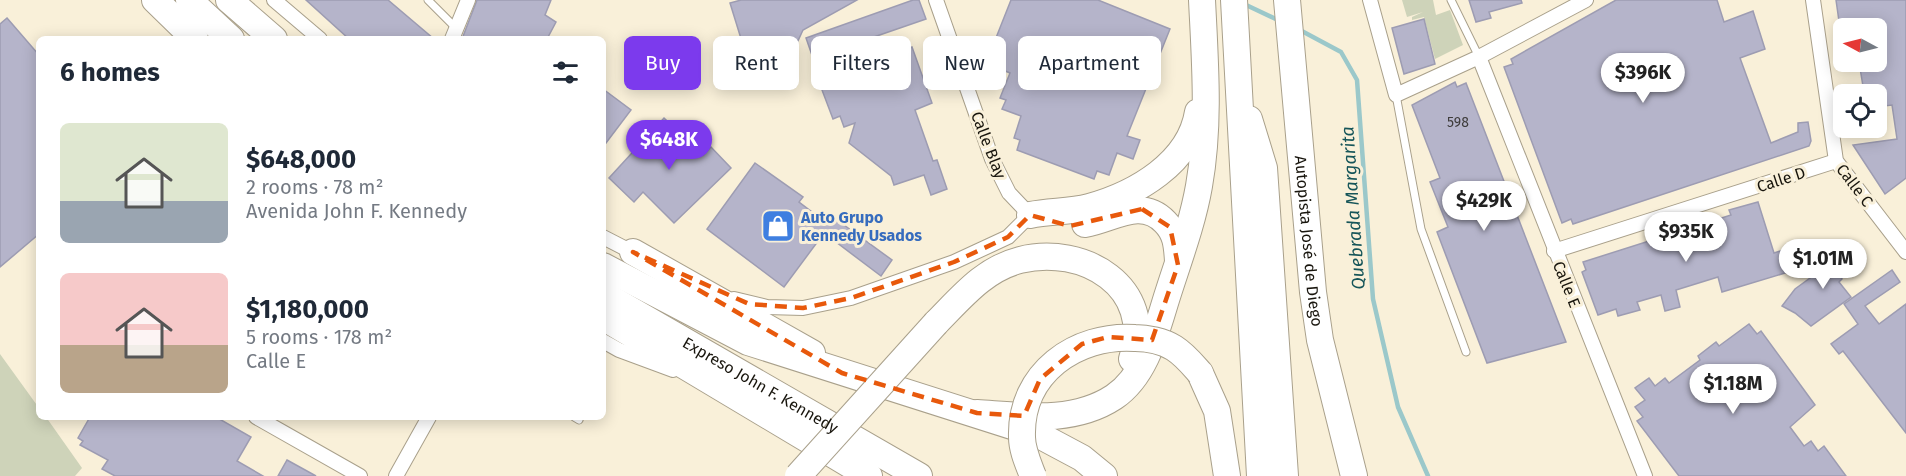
<!DOCTYPE html>
<meta charset="utf-8">
<style>
:root{--surface:#fff;--page:#f2f2f3;--text:#1f2937;--muted:#747a83;--accent:#7c3aed}
body{margin:0;font-family:"Fira Sans",sans-serif;background:var(--page);color:var(--text);height:100vh;display:flex;flex-direction:column;font-size:22px;white-space:nowrap}
*{box-sizing:border-box;margin:0}
p{font-size:20px;color:var(--muted)}
.icon{flex:none;width:33px;height:33px;fill:none;stroke:currentColor;stroke-width:2;stroke-linecap:round;stroke-linejoin:round}
.map{position:relative;flex:1;overflow:hidden}
.drawer{position:absolute;left:36px;top:36px;width:570px;height:384px;display:flex;flex-direction:column;background:var(--surface);border-radius:9px;box-shadow:0 3px 15px #0003}
.drawer>*{flex:none}
.banner{position:absolute;left:624px;top:36px;width:570px;height:54px;display:flex;gap:12px}
.needle{width:39px;rotate:277deg}
.controls{position:absolute;left:1833px;top:18px;display:grid;gap:12px}
.controls a{display:grid;place-items:center;width:54px;height:54px;border-radius:9px;background:var(--surface);box-shadow:0 3px 15px #0003;font-size:30px}
.price{position:absolute;translate:-50% -51px;padding:0 14px;border-radius:21px;background:#fff;color:#222;font-size:20px;line-height:39px;filter:drop-shadow(0 2px 3px #0008)}
.price::after{content:'';position:absolute;left:50%;top:36px;width:18px;height:14px;margin-left:-9px;background:inherit;clip-path:polygon(0 0,100% 0,50% 100%)}
.price.active{background:var(--accent);color:#fff}
ul{padding:0;list-style:none}
li{display:flex;align-items:center;gap:18px;height:150px;padding:0 24px}
li span{display:grid;place-items:center;flex:none;width:168px;height:120px;border-radius:9px;color:#555}
li>.icon{margin-inline-start:auto}
span .icon{width:72px;height:72px;fill:#fffc;stroke-width:1}
li b{font-size:26px}
h2{display:flex;justify-content:space-between;align-items:center;height:72px;padding:0 24px;font-size:26px}
.pill{padding:0 21px;border-radius:9px;background:var(--surface);box-shadow:0 3px 15px #0003;font-size:21px;line-height:54px}
.pill.active{background:var(--accent);color:#fff}
.map>svg:first-child{display:block}
.green{fill:#ced3b9}
.lines{fill:none;stroke-linecap:round;stroke-linejoin:round}
.stream{stroke:#9bc8ca;stroke-width:4.5}
.building{fill:#b5b4ca;stroke:#9d9cb2;stroke-width:1.5}
.service-casing{stroke:#a9a08b;stroke-width:9}
.minor-casing{stroke:#a9a08b;stroke-width:16}
.motorway-casing{stroke:#a9a08b;stroke-width:28}
.service{stroke:#fff;stroke-width:7}
.minor{stroke:#fff;stroke-width:14}
.motorway{stroke:#fff;stroke-width:26}
.motorway-bridge-casing{stroke:#a9a08b;stroke-width:28;stroke-linecap:butt}
.motorway-bridge{stroke:#fff;stroke-width:26}
.marked{fill:none;stroke:#e8590c;stroke-width:4.5;stroke-dasharray:12 8;stroke-linejoin:round}
.labels{text-anchor:middle;stroke-width:6;stroke-linejoin:round;paint-order:stroke}
.number-label{font-size:14px;fill:#3f3d3c}
.street-label{font-size:16px;fill:#18150d;stroke:#f9f0d9}
.shop-label{font-size:16px;font-weight:bold;fill:#366cbe;stroke:#f9f0d9;text-anchor:start}
.water-label{font-size:18px;font-style:italic;fill:#165559;stroke:#f9f0d9}
</style>
<div class="map">
<svg width="1906" height="476" viewBox="0 0 1906 476">
<rect width="100%" height="100%" fill="#f9f0d9"/>
<g class="green">
<path d="M1402,0h31l3,15 14,-5 13,35 -28,14 -11,-42 -12,3v-3l11,-5 -16,5z"/>
<path d="M0,354l39,54v9h7l36,51 -7,8h-75z"/>
</g>
<g class="lines">
<g class="stream">
<path d="M1244,4l36,17"/>
<path d="M1298,29l43,23 16,28 16,219 25,108 30,69"/>
</g>
</g>
<g class="building">
<path d="M306,0h82l46,39h-85z"/>
<path d="M477,0h74l-6,15 11,7 -9,17h-85z"/>
<path d="M741,0h116l-54,30 -20,43 -8,2 -15,-35 -17,5 -13,-42z"/>
<path d="M913,0h6l7,19 -113,39 -7,-20z"/>
<path d="M1011,0h87l72,29 -43,107 13,4 -7,19 -16,-6 -8,22 -12,-4 -3,8 -77,-29 3,-10 -6,-2 7,-22 -19,-7 4,-9 -6,-2 10,-25 -24,-10z"/>
<path d="M1469,0h52l1,3 -33,9 2,6 -15,4z"/>
<path d="M1616,0h101l7,22 29,-11 12,38 -25,9 31,85 27,-11v-9l10,-1 3,19 -2,5 -236,78 -2,-5 -9,4 -58,-156 9,-3 -2,-5z"/>
<path d="M1836,0h70v178l-21,16 -32,-49 44,-6 -5,-34 -16,2v-13h-6l-2,-9 -5,1 -4,-24h17v-34h-36z"/>
<path d="M7,18l32,37v179l-39,33v-243z"/>
<path d="M1424,19l11,45 -31,10 -12,-46z"/>
<path d="M912,47l20,56 -17,7 18,51 4,-1 10,29 -16,6 -7,-20 -30,10 -3,-9 -42,-33 6,-20 -11,4 -4,-11 -7,3 -14,-37z"/>
<path d="M1455,82l2,5 9,-4 100,259 -79,21 -50,-131 11,-5 -18,-45 10,-4 -28,-73z"/>
<path d="M603,89l28,21 -28,37z"/>
<path d="M664,118l39,37 8,-8 20,21 -57,55 -31,-31 -9,10 -25,-24z"/>
<path d="M755,163l48,34 -4,5 29,22 5,-7 59,43 -11,16 -57,-43 -40,54 -77,-58z"/>
<path d="M1758,202l16,51 12,-4 4,13 -8,2 3,9 -63,19 -4,-15 -42,13 4,17 -15,4 -4,-16 -24,7 3,8 -22,6 -2,-7 -18,6 -16,-43 4,-2 -3,-8 148,-47 -2,-5z"/>
<path d="M1854,246l10,13 -24,17 2,3 -3,3 12,15 -40,29 -16,-13 -13,-7 13,-17z"/>
<path d="M1892,270l8,12 -35,24 14,18 27,-20v129l-63,-82 -4,3 -8,-10 27,-20 -14,-20z"/>
<path d="M1749,324l8,10 4,-3 54,74 -25,22 14,19 7,-5 7,10 6,-5 22,30h-167l-42,-55 6,-4 -8,-10 10,-7 -10,-12 14,-10 6,8 10,-8 4,5 31,-23 -2,-4 18,-14 3,4z"/>
<path d="M90,417h126l35,20 -14,24 26,15h-148l-13,-7 6,-9 -28,-15 3,-4 -5,-3z"/>
<path d="M287,460l29,16h-38z"/>
</g>
<g class="lines">
<defs>
<g id="service">
<path d="M428,0l28,28"/>
<path d="M1451,0l28,57"/>
<path d="M1396,95l25,134 45,123"/>
<path d="M574,417l5,3 1,-3"/>
</g>
<g id="minor">
<path d="M274,0l46,39"/>
<path d="M1370,0l26,95 83,-38 107,-57"/>
<path d="M1813,0l23,161 70,91"/>
<path d="M452,39l16,-39"/>
<path d="M1479,57l166,419"/>
<path d="M603,237l35,18"/>
<path d="M1554,251l282,-90"/>
<path d="M734,299l33,8 36,1 48,-10 103,-36 54,-25 22,-22 -21,-22 -17,-34 -56,-159"/>
<path d="M603,341l16,9 54,20"/>
<path d="M256,417l104,59"/>
<path d="M396,476l33,-59"/>
</g>
<g id="motorway">
<path d="M155,0l40,39"/>
<path d="M189,0l42,39"/>
<path d="M229,0l45,39"/>
<path d="M1234,0l26,476"/>
<path id="s1" d="M1287,0l26,292 7,48 34,136"/>
<path d="M1249,119l15,49 21,308"/>
<path d="M1030,215c20,-4 40,-3 59,-8 47,-13 101,-44 109,-95"/>
<path d="M1085,224c28,-5 56,-27 80,-2 11,11 12,23 13,39"/>
<path d="M633,252l179,101"/>
<path d="M603,266l145,76 289,92 45,24 22,18"/>
<path id="s2" d="M603,294l316,182"/>
<path d="M603,317l266,159"/>
<path d="M936,323c25,-25 48,-54 84,-63 63,-16 136,27 112,99"/>
<path d="M1200,373l17,38 10,65"/>
<path d="M977,413c46,3 96,11 137,-16 30,-20 41,-61 51,-94 12,-39 27,-77 34,-117 11,-62 6,-124 3,-186"/>
</g>
</defs>
<use href="#service" class="service-casing"/>
<use href="#minor" class="minor-casing"/>
<use href="#motorway" class="motorway-casing"/>
<use href="#service" class="service"/>
<use href="#minor" class="minor"/>
<use href="#motorway" class="motorway"/>
<defs>
<g id="motorway-bridge">
<path d="M798,476l138,-153"/>
<path d="M1033,476c-5,-13 -11,-26 -11,-39 -2,-64 54,-103 113,-99 12,0 28,3 39,10 11,7 18,16 26,25"/>
</g>
</defs>
<use href="#motorway-bridge" class="motorway-bridge-casing"/>
<use href="#motorway-bridge" class="motorway-bridge"/>
</g>
<path class="marked" d="M1142,209l28,18 8,38 -26,75 -44,-3 -26,7 -42,35 -16,37 -47,-3 -135,-40 -209,-121 116,52 54,4 48,-10 103,-36 54,-25 22,-22 40,11z"/>
<defs>
<symbol id="shop-square" viewBox="-11 -11 22 22"><rect x="-9" y="-9" width="18" height="18" rx="4" fill="#3f7fe0" stroke="#f9f0d9"/><path d="M-5-2.5h2.3a2.7 3.5 0 0 1 5.4 0H5L5.5 6h-11ZM-1.5-2.5h3a1.5 2.3 0 0 0-3 0Z" fill="#fff"/></symbol>
</defs>
<g fill-rule="evenodd">
<use href="#shop-square" x="759" y="207" width="38" height="38"/>
</g>
<g class="labels">
<g class="number-label">
<text x="1458" y="127">598</text>
</g>
<g class="street-label">
<text transform="translate(989 145) rotate(69)" y="6">Calle Blay</text>
<text transform="translate(1781 179) rotate(-18)" y="6">Calle D</text>
<text transform="translate(1855 185) rotate(53)" y="6">Calle C</text>
<text dy="6" stroke="none"><textPath href="#s1" startOffset="242">Autopista José de Diego</textPath></text>
<text transform="translate(1567 284) rotate(68)" y="6">Calle E</text>
<text dy="6" stroke="none"><textPath href="#s2" startOffset="182">Expreso John F. Kennedy</textPath></text>
</g>
<g class="shop-label">
<text x="801" y="223">Auto Grupo<tspan x="801" dy="18">Kennedy Usados</tspan></text>
</g>
<g class="water-label">
<text transform="translate(1353 208) rotate(-94)" y="6">Quebrada Margarita</text>
</g>
</g>
</svg>
<div class="controls">
<a><svg class="needle" viewBox="-14 -14 28 28"><path d="M0-13l5 13h-10z" fill="#e53935"/><path d="M0 13l5-13h-10z" fill="#747a83"/></svg></a>
<a><svg class="icon" aria-label="locate" viewBox="0 0 24 24"><circle cx="12" cy="12" r="6"/><path d="M12 2v4M12 18v4M2 12h4M18 12h4"/></svg></a>
</div>
<b class="price" style="left:1643px;top:104px">$396K</b>
<b class="price active" style="left:669px;top:171px">$648K</b>
<b class="price" style="left:1484px;top:232px">$429K</b>
<b class="price" style="left:1686px;top:263px">$935K</b>
<b class="price" style="left:1823px;top:290px">$1.01M</b>
<b class="price" style="left:1733px;top:415px">$1.18M</b>
<div class="banner">
<a class="pill active">Buy</a>
<a class="pill">Rent</a>
<a class="pill">Filters</a>
<a class="pill">New</a>
<a class="pill">Apartment</a>
</div>
<section class="drawer">
<h2>6 homes<svg class="icon" aria-label="filters" viewBox="0 0 24 24"><path d="M4 7h16M4 17h16"/><circle cx="9" cy="7" r="2"/><circle cx="15" cy="17" r="2"/></svg></h2>
<ul>
<li><span style="background:linear-gradient(#dfe7d0 65%,#9aa5b1 0)"><svg class="icon" aria-label="home" viewBox="0 0 24 24"><path d="M3 11l9-7 9 7M6 9v11h12V9"/></svg></span><div><b>$648,000</b><p>2 rooms · 78 m²</p><p>Avenida John F. Kennedy</p></div></li>
<li><span style="background:linear-gradient(#f6c9c9 60%,#b9a48a 0)"><svg class="icon" aria-label="home" viewBox="0 0 24 24"><path d="M3 11l9-7 9 7M6 9v11h12V9"/></svg></span><div><b>$1,180,000</b><p>5 rooms · 178 m²</p><p>Calle E</p></div></li>
</ul>
</section>
</div>
